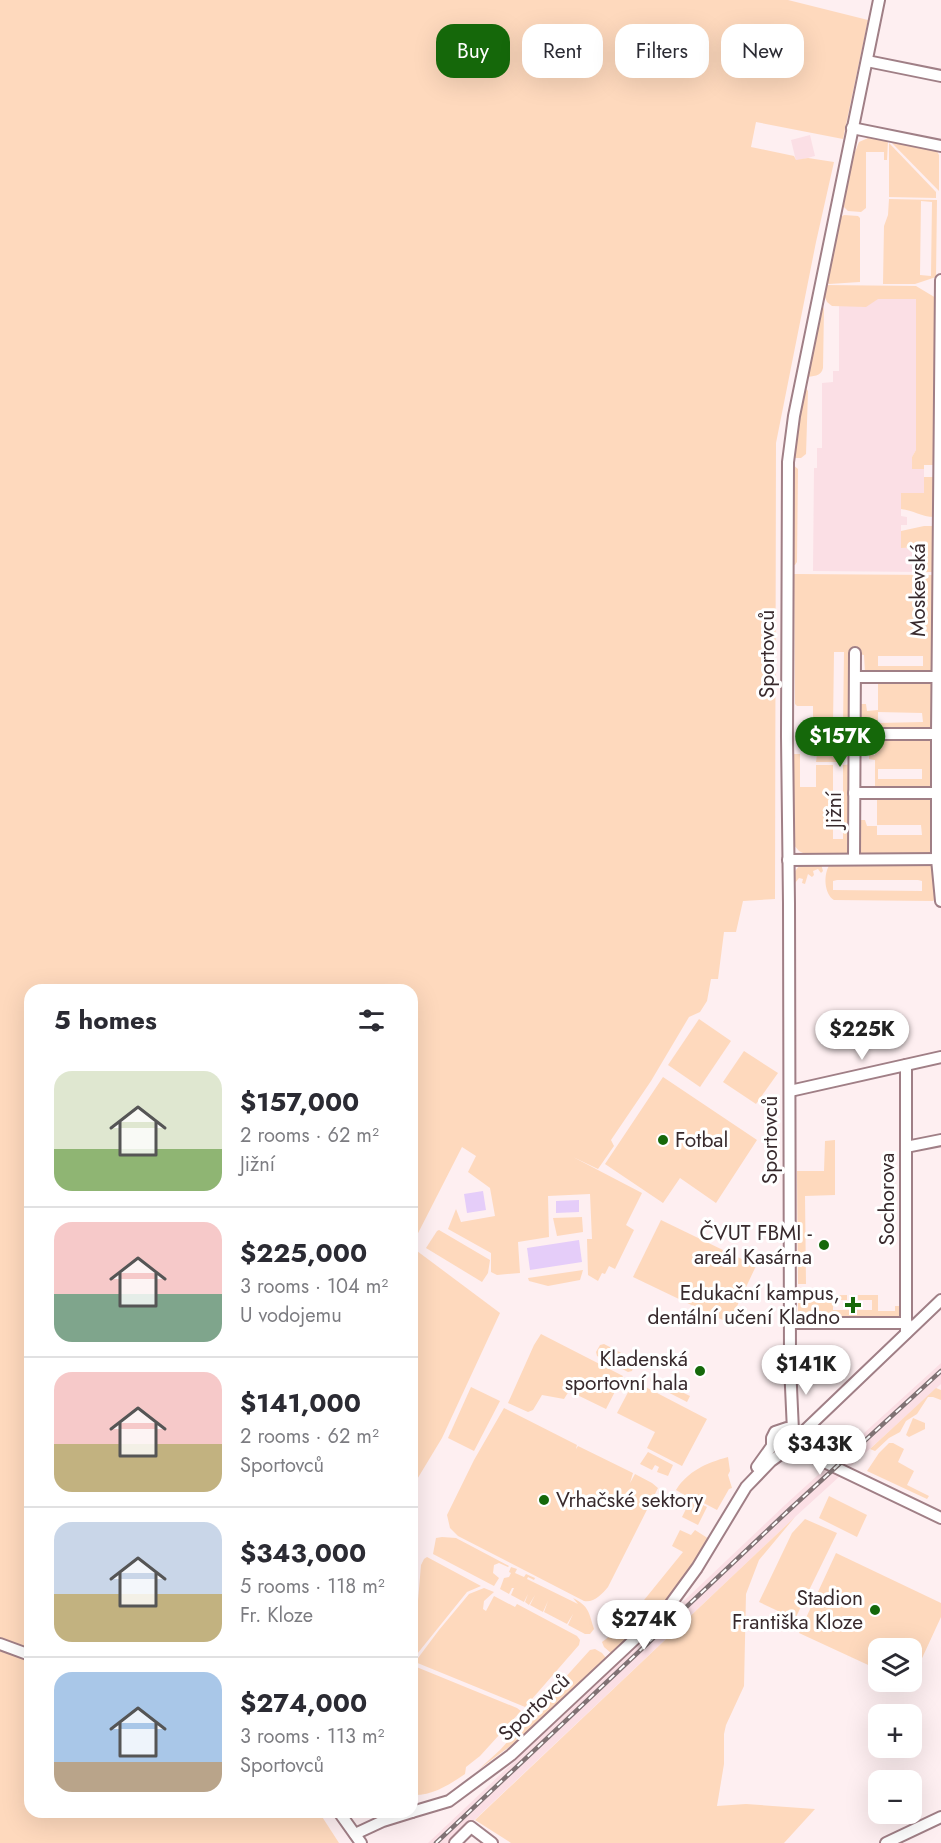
<!DOCTYPE html>
<meta charset="utf-8">
<style>
:root{--surface:#fff;--page:#f2f2f3;--text:#2b2b33;--muted:#7c7c81;--line:#e1e1e2;--accent:#15680a}
body{margin:0;font-family:Jost,sans-serif;background:var(--page);color:var(--text);height:100vh;display:flex;flex-direction:column;font-size:22px;white-space:nowrap}
*{box-sizing:border-box;margin:0}
p{font-size:20px;color:var(--muted)}
.icon{flex:none;width:33px;height:33px;fill:none;stroke:currentColor;stroke-width:2;stroke-linecap:round;stroke-linejoin:round}
.map{position:relative;flex:1;overflow:hidden}
.sheet{position:absolute;left:24px;top:984px;width:394px;height:834px;display:flex;flex-direction:column;background:var(--surface);border-radius:18px;box-shadow:0 6px 24px #0002}
.sheet>*{flex:none}
.hud{position:absolute;left:436px;top:24px;width:414px;height:54px;display:flex;gap:12px}
.fabs{position:absolute;left:868px;top:1638px;display:grid;gap:12px}
.fabs a{display:grid;place-items:center;width:54px;height:54px;border-radius:12px;background:var(--surface);box-shadow:0 6px 24px #0002;font-size:30px}
.price{position:absolute;translate:-50% -51px;padding:0 14px;border-radius:21px;background:#fff;color:#222;font-size:20px;line-height:39px;filter:drop-shadow(0 2px 3px #0008)}
.price::after{content:'';position:absolute;left:50%;top:36px;width:18px;height:14px;margin-left:-9px;background:inherit;clip-path:polygon(0 0,100% 0,50% 100%)}
.price.selected{background:var(--accent);color:#fff}
ul{padding:0;list-style:none}
li{display:flex;align-items:center;gap:18px;height:150px;padding:0 30px}
li+li{border-top:2px solid var(--line)}
li span{display:grid;place-items:center;flex:none;width:168px;height:120px;border-radius:18px;color:#555}
li>.icon{margin-inline-start:auto}
span .icon{width:72px;height:72px;fill:#fffc;stroke-width:1}
li b{font-size:26px}
h2{display:flex;justify-content:space-between;align-items:center;height:72px;padding:0 30px;font-size:26px}
.chip{padding:0 21px;border-radius:18px;background:var(--surface);box-shadow:0 6px 24px #0002;font-size:21px;line-height:54px}
.chip.selected{background:var(--accent);color:#fff}
.map>svg:first-child{display:block}
.built{fill:#fbdfe5}
.green{fill:#fed9bd;fill-rule:evenodd}
.water{fill:#e5cdf9}
.lines{fill:none;stroke-linecap:round;stroke-linejoin:round}
.minor-casing{stroke:#a07f86;stroke-width:14}
.minor{stroke:#fff;stroke-width:10}
.rail-casing{stroke:#807274;stroke-width:4.5}
.rail{stroke:#fff;stroke-width:2;stroke-dasharray:7;stroke-linecap:butt}
.poi-dot{fill:#15680a;stroke:#fff;stroke-width:2}
.labels{text-anchor:middle;stroke-width:6;stroke-linejoin:round;paint-order:stroke}
.street-label{font-size:21px;fill:#382a2d;stroke:#fff}
.poi-label{font-size:21px;fill:#382a2d;stroke:#fff;text-anchor:end}
</style>
<div class="map">
<svg width="941" height="1843" viewBox="0 0 941 1843">
<rect width="100%" height="100%" fill="#feeff1"/>
<g class="built">
<path d="M810,135l5,21 -19,5 -5,-21z"/>
<path d="M877,299h39v151l-4,7 1,12h11v24h-23v23l6,1v8h-6v23l23,-1v25l-111,-1 1,-103h3v-20h5v-65l11,-1v-11h6v-65h27z"/>
<path d="M941,1363v21l-146,133 -345,326h-22l357,-338z"/>
</g>
<g class="green">
<path d="M0,0h788l80,20 -25,119 -87,-17 -5,25 43,9 2,4 12,-2 26,4 -18,80 -40,201 -1,456 -32,2 -7,31h-12l-6,47h-7l-4,22 -7,11 -11,5 -38,64 -40,59 3,6 -16,23 -25,-12 69,36 -16,32 8,5 -19,39 -6,-3 -4,8 -3,-1 -4,8 -10,-6 -1,-36h5l-2,-45 -42,2 1,41 -31,5 2,31 -23,2 -6,-3v-19l-43,-24 8,-20 5,13 34,-6 -5,-28 -22,-16 8,-16 -14,-9 -49,96 -1,-253h-382v822h289l20,31h-339z"/>
<path d="M868,138l20,3 -1,19h-3v-8h-18v56l-5,4 -13,-1 -7,-7 9,-48 3,1 6,-15z"/>
<path d="M889,140l48,11 2,4v36z"/>
<path d="M889,143l47,49v6l-47,-1z"/>
<path d="M889,199l48,1 -1,77 -21,7h-32l1,-58 4,-11zM921,201l11,1 -1,74 -11,-1z"/>
<path d="M844,215l14,1 2,2v64l-31,2 -4,-3 12,-61z"/>
<path d="M825,285l91,1 20,12 -1,167h-11v4h-12v-12l4,-7v-151h-38l-12,8 -34,-1 -5,-4 -3,-7z"/>
<path d="M821,302l3,7 -1,59c-2,9 -10,8 -18,9z"/>
<path d="M804,386l4,5 -2,63 -5,4h-8z"/>
<path d="M792,464l6,5 -1,93 -2,3h-5z"/>
<path d="M924,477h11l-1,40c-12,0 -21,-7 -33,-8v-16h23z"/>
<path d="M924,526h10v46h-10v-25l-23,1v-17z"/>
<path d="M794,574l140,1 -2,100 -67,-2 -1,-18 -11,-2 -2,79h-38v-26h-16l-2,-2zM834,652h10l-1,74 -10,-1zM878,656h45v10h-45z"/>
<path d="M881,679v5h41l4,-5 6,3 1,47 -74,2 -3,-27h10l1,7 11,-1v-28l-16,-1 -1,16h-5l4,-17zM878,712l44,1 1,9 -45,1z"/>
<path d="M808,733l36,1v28h-28l1,-8 4,-1v-17h-13z"/>
<path d="M877,735l1,5h23v-4h2l1,5h19l4,-5 5,3v49l-57,3v-31l-6,-1v-4h6v-17l-18,1zM878,769h44v10h-44z"/>
<path d="M792,754h8v33h16v-22h17v74h10v-74l10,-1 -3,90h-45l-6,-3 -6,-7z"/>
<path d="M918,795l14,3v55l-70,2 -4,-3 -2,-32h9l2,6h10v-26h39zM877,825h44l1,10h-45z"/>
<path d="M821,864l2,7 -2,2 -3,-4 -5,2 1,4 -2,2 -4,-3 -3,10 -3,-1 1,-4 -4,-1 -4,5v115l-2,-1 -2,-121 9,-11z"/>
<path d="M830,864h99l5,6 2,28 -3,3 -99,-1c-10,-6 -11,-26 -4,-36zM837,880h81l4,1v10l-89,-1v-9z"/>
<path d="M699,1019l32,22 -31,46 -32,-22z"/>
<path d="M744,1051l34,22 -22,31 -33,-22z"/>
<path d="M663,1077l94,63 -41,63 -36,-25 -17,25 -58,-39z"/>
<path d="M900,1077h3l1,239 -4,4 -1,-4h-101v-20l49,-1v5h-14v10h39v-10h-14v-5h20v16h17v-5h6z"/>
<path d="M835,1140v55l-30,1 1,88h-8l-1,-113h27l1,-30z"/>
<path d="M582,1217l1,15 -26,4 -4,-18z"/>
<path d="M661,1220l95,46 -27,57 -96,-46z"/>
<path d="M439,1230l51,30 -2,13 -6,9 -56,-34 11,-17z"/>
<path d="M413,1248l87,65 -58,125 -29,48z"/>
<path d="M583,1270l-3,10 -32,6 -19,-5 -1,-3z"/>
<path d="M541,1334l82,42 -17,33 -37,-18 -5,8 -22,-4 -9,15 -5,2 -20,-9 26,-58z"/>
<path d="M604,1344l29,15 1,6 -2,6 -4,1 -31,-16 -1,-4 4,-7z"/>
<path d="M651,1377l39,19 -3,6 -35,-18 -2,-4z"/>
<path d="M634,1381l73,38 -25,47 -35,-18 8,-16 -38,-19z"/>
<path d="M471,1387l29,14 -26,50 -26,-13z"/>
<path d="M936,1388l5,2v10l-8,-3h-5l-11,17 -11,7 -6,11 -11,6 -14,13 -5,-2z"/>
<path d="M504,1408l73,37 -1,4 2,-3 55,27 -3,10 5,-9 17,9 6,5 -50,99c-6,7 -14,16 -24,14l-126,-65 -8,-8 -3,-13 27,-55z"/>
<path d="M913,1418l12,5v6l-16,8 -3,-2z"/>
<path d="M816,1428l1,1 19,35 -28,-15 1,-2 -3,-7z"/>
<path d="M889,1443h4l11,6 -6,13 16,9 -7,14 22,11 -2,3 -60,-28 12,-18z"/>
<path d="M648,1452l25,13 -5,11 -11,-4 2,-5 -4,-2 -3,5 -12,-6z"/>
<path d="M728,1457l2,14 -2,4 4,13 -3,1 -12,21 -23,-12 -1,2 14,7 -9,18 -16,-8 9,-18 -15,-9c12,-19 30,-27 52,-33z"/>
<path d="M829,1496l38,19 -10,22 -38,-19z"/>
<path d="M795,1517l-36,43 -13,34 -2,92 -18,39 -2,9v30l-7,42 29,-2 69,5 -31,34h-273l-36,-23z"/>
<path d="M805,1519l32,14 -42,86 -36,-17 33,-69z"/>
<path d="M680,1530l11,5 4,-5 14,9 -24,39 -18,22 -56,53 -7,-6 -2,-5 21,-16 60,-74 -11,-6z"/>
<path d="M442,1537l14,1 53,28 -1,1 -9,-4 -5,2 -1,8 6,5 -5,8 -61,-32 3,-16z"/>
<path d="M836,1553l105,50v14l-29,63v-32h-33v22l-80,-37z"/>
<path d="M427,1557l54,29 -14,6 -54,67 8,-94 3,-6z"/>
<path d="M511,1567l6,2 -2,4 9,4 2,-3 9,4 -1,2 -6,-3 -1,2 51,25 -5,-6c16,8 16,15 21,31l-4,5h-5l-17,-9 5,-11 -6,10 -23,-12 4,-11 -5,11 -13,-7 5,-10 -6,10 -4,-3 3,-8 -4,8 -13,-7 3,-7h-2l-3,6 -9,-5 4,-11 5,-1 2,-4 -2,-1z"/>
<path d="M484,1588l10,4 -10,9 -1,8 3,2 8,-15 21,11 2,-3 60,32 3,4 -1,5 -54,62 -110,-45 24,-32 30,-36z"/>
<path d="M595,1649l7,4 4,5 -2,1 -83,79 -43,32 22,-20 90,-100z"/>
<path d="M414,1666l103,42 4,3 -41,45 -14,11 -1,7c-16,11 -33,22 -53,21z"/>
</g>
<g class="water">
<path d="M483,1191l3,19 -19,3 -3,-19z"/>
<path d="M579,1200v12l-23,1v-12z"/>
<path d="M579,1240l3,22 -52,8 -3,-22z"/>
</g>
<g class="lines">
<defs>
<g id="minor">
<path d="M867,61l74,15"/>
<path d="M852,128l89,18"/>
<path d="M941,280l-4,454v125l4,42"/>
<path d="M855,677h82"/>
<path d="M855,734h82"/>
<path d="M854,793h87"/>
<path d="M854,858l1,-205"/>
<path d="M788,860l153,-1"/>
<path d="M906,1065v268"/>
<path d="M790,1091l151,-34"/>
<path d="M906,1147l35,-7"/>
<path d="M790,1323h117"/>
<path d="M793,1431l-3,-66 -1,-462 -2,-166 1,-275 6,-46 85,-416"/>
<path d="M796,1436l5,-2 140,-134"/>
<path d="M795,1448l146,70"/>
<path d="M757,1467l15,-21v-8l3,-6 12,-4 8,6"/>
<path d="M0,1644l30,11"/>
<path d="M339,1812l22,31"/>
<path d="M412,1812l37,-11 62,-46 156,-146 30,-41 49,-81 25,-26 11,-8"/>
<path d="M355,1834l28,-13 29,-9"/>
<path d="M455,1843l16,-16 21,16"/>
<path d="M886,1843l55,-26"/>
</g>
</defs>
<use href="#minor" class="minor-casing"/>
<use href="#minor" class="minor"/>
<defs>
<path id="rail" d="M436,1843l353,-333 152,-139"/>
</defs>
<use href="#rail" class="rail-casing"/>
<use href="#rail" class="rail"/>
</g>
<g class="poi-dot">
<circle cx="663" cy="1140" r="6"/>
<circle cx="824" cy="1245" r="6"/>
<path d="M850 1296h6v6h6v6h-6v6h-6v-6h-6v-6h6z"/>
<circle cx="700" cy="1371" r="6"/>
<circle cx="544" cy="1500" r="6"/>
<circle cx="875" cy="1610" r="6"/>
</g>
<g class="labels">
<g class="street-label">
<text transform="translate(918 590) rotate(-90)" y="7">Moskevská</text>
<text transform="translate(767 654) rotate(-90)" y="7">Sportovců</text>
<text transform="translate(834 810) rotate(-90)" y="7">Jižní</text>
<text transform="translate(770 1140) rotate(-90)" y="7">Sportovců</text>
<text transform="translate(887 1199) rotate(-90)" y="7">Sochorova</text>
<text transform="translate(534 1707) rotate(-43)" y="7">Sportovců</text>
</g>
<g class="poi-label">
<text x="675" y="1147" text-anchor="start">Fotbal</text>
<text x="812" y="1240">ČVUT FBMI -<tspan x="812" dy="24">areál Kasárna</tspan></text>
<text x="840" y="1300">Edukační kampus,<tspan x="840" dy="24">dentální učení Kladno</tspan></text>
<text x="688" y="1366">Kladenská<tspan x="688" dy="24">sportovní hala</tspan></text>
<text x="556" y="1507" text-anchor="start">Vrhačské sektory</text>
<text x="863" y="1605">Stadion<tspan x="863" dy="24">Františka Kloze</tspan></text>
</g>
</g>
</svg>
<div class="fabs">
<a><svg class="icon" aria-label="layers" viewBox="0 0 24 24"><path d="M12 4l9 5-9 5-9-5zM3 14l9 5 9-5"/></svg></a>
<a>+</a>
<a>−</a>
</div>
<b class="price selected" style="left:840px;top:768px">$157K</b>
<b class="price" style="left:862px;top:1061px">$225K</b>
<b class="price" style="left:806px;top:1396px">$141K</b>
<b class="price" style="left:820px;top:1476px">$343K</b>
<b class="price" style="left:644px;top:1651px">$274K</b>
<div class="hud">
<a class="chip selected">Buy</a>
<a class="chip">Rent</a>
<a class="chip">Filters</a>
<a class="chip">New</a>
</div>
<section class="sheet">
<h2>5 homes<svg class="icon" aria-label="filters" viewBox="0 0 24 24"><path d="M4 7h16M4 17h16"/><circle cx="9" cy="7" r="2"/><circle cx="15" cy="17" r="2"/></svg></h2>
<ul>
<li><span style="background:linear-gradient(#dfe7d0 65%,#8fb573 0)"><svg class="icon" aria-label="home" viewBox="0 0 24 24"><path d="M3 11l9-7 9 7M6 9v11h12V9"/></svg></span><div><b>$157,000</b><p>2 rooms · 62 m²</p><p>Jižní</p></div></li>
<li><span style="background:linear-gradient(#f6c9c9 60%,#7fa58c 0)"><svg class="icon" aria-label="home" viewBox="0 0 24 24"><path d="M3 11l9-7 9 7M6 9v11h12V9"/></svg></span><div><b>$225,000</b><p>3 rooms · 104 m²</p><p>U vodojemu</p></div></li>
<li><span style="background:linear-gradient(#f6c9c9 60%,#c2b280 0)"><svg class="icon" aria-label="home" viewBox="0 0 24 24"><path d="M3 11l9-7 9 7M6 9v11h12V9"/></svg></span><div><b>$141,000</b><p>2 rooms · 62 m²</p><p>Sportovců</p></div></li>
<li><span style="background:linear-gradient(#c9d6e8 60%,#c2b280 0)"><svg class="icon" aria-label="home" viewBox="0 0 24 24"><path d="M3 11l9-7 9 7M6 9v11h12V9"/></svg></span><div><b>$343,000</b><p>5 rooms · 118 m²</p><p>Fr. Kloze</p></div></li>
<li><span style="background:linear-gradient(#a9c7e8 75%,#b9a48a 0)"><svg class="icon" aria-label="home" viewBox="0 0 24 24"><path d="M3 11l9-7 9 7M6 9v11h12V9"/></svg></span><div><b>$274,000</b><p>3 rooms · 113 m²</p><p>Sportovců</p></div></li>
</ul>
</section>
</div>
